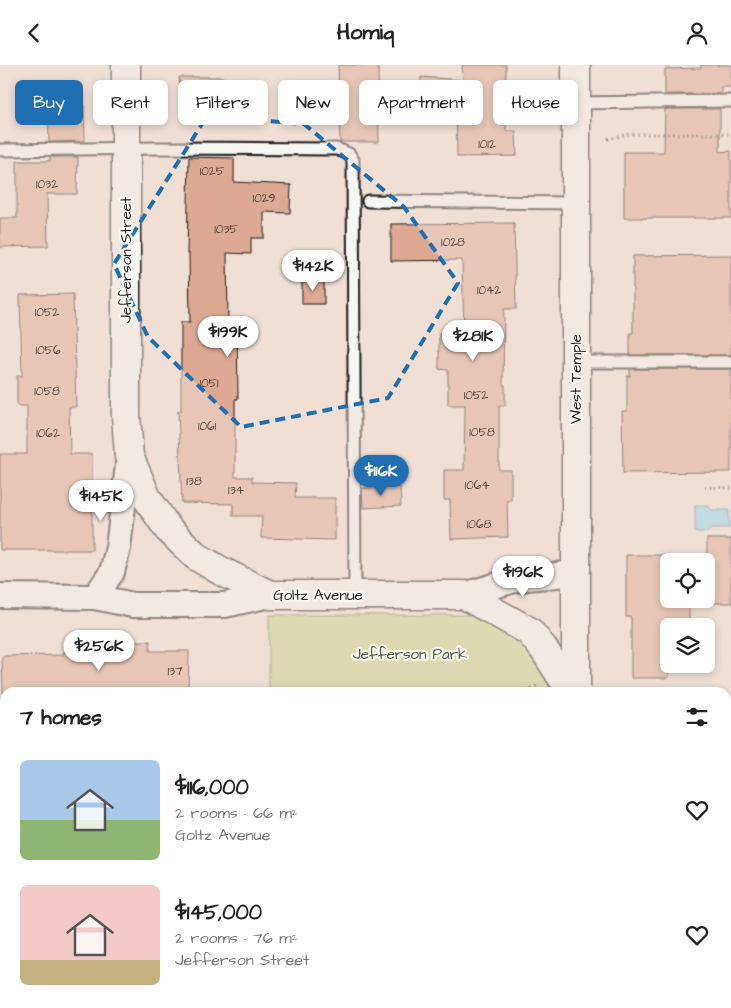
<!DOCTYPE html>
<meta charset="utf-8">
<style>
:root{--surface:#fff;--page:#f6f6f6;--text:#202124;--muted:#757577;--accent:#1f6fb2}
body{margin:0;font-family:"Architects Daughter",sans-serif;background:var(--page);color:var(--text);height:100vh;display:flex;flex-direction:column;font-size:19px;white-space:nowrap}
*{box-sizing:border-box;margin:0}
p{font-size:16px;color:var(--muted)}
.icon{flex:none;width:28px;height:28px;fill:none;stroke:currentColor;stroke-width:2;stroke-linecap:round;stroke-linejoin:round}
.map{position:relative;flex:1;overflow:hidden}
.side{position:absolute;left:0px;top:622px;width:731px;height:321px;display:flex;flex-direction:column;background:var(--surface);border-radius:15px 15px 0 0;box-shadow:0 2px 8px #0003}
.side>*{flex:none}
.top-card{position:absolute;left:15px;top:15px;width:701px;height:45px;display:flex;gap:10px}
.fabs{position:absolute;left:660px;top:488px;display:grid;gap:10px}
.fabs a{display:grid;place-items:center;width:55px;height:55px;border-radius:8px;background:var(--surface);box-shadow:0 2px 8px #0003;font-size:25px}
.price{position:absolute;translate:-50% -42px;padding:0 11px;border-radius:18px;background:#fff;color:#222;font-size:16px;line-height:32px;filter:drop-shadow(0 1px 2px #0008)}
.price::after{content:'';position:absolute;left:50%;top:30px;width:15px;height:11px;margin-left:-8px;background:inherit;clip-path:polygon(0 0,100% 0,50% 100%)}
.price.selected{background:var(--accent);color:#fff}
ul{padding:0;list-style:none}
li{display:flex;align-items:center;gap:15px;height:125px;padding:0 20px}
li span{display:grid;place-items:center;flex:none;width:140px;height:100px;border-radius:8px;color:#555}
li>.icon{margin-inline-start:auto}
span .icon{width:60px;height:60px;fill:#fffc;stroke-width:1}
li b{font-size:21px}
h2{display:flex;justify-content:space-between;align-items:center;height:60px;padding:0 20px;font-size:21px}
.pill{padding:0 18px;border-radius:8px;background:var(--surface);box-shadow:0 2px 8px #0003;font-size:18px;line-height:45px}
.pill.selected{background:var(--accent);color:#fff}
header{display:flex;justify-content:space-between;align-items:center;height:65px;padding:0 20px;background:var(--surface);font-size:22px;font-weight:700}
.map>svg:first-child{display:block}
.green{fill:#c7d386;stroke:#727851}
.water{fill:#8ed6ef;stroke:#608c9b}
.building{fill:#dea992;stroke:#1c1c1c}
.lines{fill:none;stroke-linecap:round;stroke-linejoin:round}
.service-casing{stroke:#1c1c1c;stroke-width:15}
.minor-casing{stroke:#1c1c1c;stroke-width:28}
.tertiary-casing{stroke:#1c1c1c;stroke-width:31}
.path{stroke:#1c1c1c;stroke-width:3;stroke-dasharray:1 4;stroke-linecap:butt}
.service{stroke:#f6f6f2;stroke-width:11}
.minor{stroke:#f6f6f2;stroke-width:24}
.tertiary{stroke:#f6f6f2;stroke-width:28}
.marked{fill:none;stroke:#1f6fb2;stroke-width:4;stroke-dasharray:10 6;stroke-linejoin:round}
.labels{text-anchor:middle;stroke-width:4.5;stroke-linejoin:round;paint-order:stroke}
.number-label{font-size:12px;fill:#4c3f3a}
.street-label{font-size:15px;fill:#1c1c1c;stroke:#f6f6f2}
.park-label{font-size:15px;fill:#4f533c;stroke:#f6f6f2}
</style>
<header><svg class="icon" aria-label="back" viewBox="0 0 24 24"><path d="M15 5l-7 7 7 7"/></svg>Homiq<svg class="icon" aria-label="person" viewBox="0 0 24 24"><circle cx="12" cy="8" r="4"/><path d="M4 21q1-7 8-7t8 7"/></svg></header>
<div class="map">
<svg width="731" height="943" viewBox="0 0 731 943">
<rect width="100%" height="100%" fill="#efdfd5"/>
<filter id="ink" filterUnits="userSpaceOnUse"><feTurbulence type="fractalNoise" baseFrequency=".02" numOctaves="2"/><feDisplacementMap in="SourceGraphic" scale="10" xChannelSelector="R" yChannelSelector="G"/><feConvolveMatrix kernelMatrix="1 2 1 2 8 2 1 2 1" color-interpolation-filters="sRGB"/></filter>
<g filter="url(#ink)">
<path class="green" d="M269,550h212l46,29 15,22 9,26h-282z"/>
<g class="water">
<path d="M695,440h12l5,5h17v18h-18l-3,4h-13z"/>
<rect x="0" y="720" width="5" height="134"/>
</g>
<g class="building">
<path d="M338,0h40l1,77h-39z"/>
<path d="M462,0h44v17h2l-2,49h10l1,25 -60,1 -1,-60 -36,-1 1,-19 42,3z"/>
<path d="M701,0h30v22h-10v7h-56v-25l36,-1z"/>
<path d="M179,12h44l1,28h-10v15l-32,1z"/>
<path d="M84,30l1,46 -36,1 -1,-46z"/>
<path d="M665,44h55v43l11,-1v67h-107v-66h40z"/>
<path d="M50,92h28l-1,37h-30l1,52 -48,1v-29h17v-57h33z"/>
<path d="M189,92l45,1v24l57,3 -1,28 -26,-1v26h-13v16l-24,-1 1,69 9,1 1,76h-3v78h17v5l44,1 -1,15h40v42l-74,-2 1,-22h-29v-12l-51,-1 -4,-92h3v-89h9l-1,-69h-2z"/>
<path d="M514,158l2,86h-12l-1,76h2v21h-6v64h12v30h-4l1,37 -57,2 -1,-39h-6v-30h20l1,-65h-17v-35l-9,-1v-36h25l-2,-73 -71,1v-37z"/>
<path d="M731,190v100h-101v-22h3v-77z"/>
<path d="M302,214l22,1v24h-22z"/>
<path d="M73,229l3,113h-7l1,47h22v96h-92v-96h27v-48h-10v-30h5l-2,-81z"/>
<path d="M630,304h101v103l-108,1 -1,-62h5v-35h3z"/>
<path d="M400,422l1,19 -38,2 -1,-20z"/>
<rect x="707" y="474" width="24" height="64"/>
<path d="M626,490h43v44h20v27h-20v51l-3,1h-35v-61h-5z"/>
<path d="M113,576h37v10h39l-1,42h-185l-1,-37 61,-1v-3l50,1z"/>
</g>
<g class="lines">
<defs>
<g id="service">
<path d="M576,38l155,-2"/>
<path d="M0,85l161,-2 176,1 12,5 4,6 2,435"/>
<path d="M368,136l208,2"/>
<path d="M576,297h155"/>
<path d="M726,662h5"/>
<path d="M0,711h5"/>
<path d="M385,939v4"/>
</g>
<g id="minor">
<path d="M464,530l54,-16 58,-6"/>
<path d="M0,531l95,1 38,8h92l45,-10"/>
<path d="M95,532l17,-25 6,-24 11,-92"/>
<path d="M726,830h5"/>
<path d="M0,899h5"/>
</g>
<g id="tertiary">
<path d="M126,0v350l3,41 18,42 21,31 28,27 25,15 49,24h194l65,36 14,17 29,45"/>
<path d="M576,628v-628"/>
<path d="M574,939v4"/>
</g>
</defs>
<use href="#service" class="service-casing"/>
<use href="#minor" class="minor-casing"/>
<use href="#tertiary" class="tertiary-casing"/>
<g class="path">
<path d="M608,74l21,-5h102"/>
<path d="M705,422l26,1"/>
<path d="M522,628l16,-8"/>
<path d="M726,632h5"/>
</g>
<use href="#service" class="service"/>
<use href="#minor" class="minor"/>
<use href="#tertiary" class="tertiary"/>
</g>
</g>
<path d="M0 0H731V943H0ZM207,51l97,8 100,83 54,76 -70,115 -147,29 -93,-90 -34,-73z" fill="#efdfd5" fill-opacity=".55" fill-rule="evenodd"/>
<path class="marked" d="M207,51l97,8 100,83 54,76 -70,115 -147,29 -93,-90 -34,-73z"/>
<g class="labels">
<g class="number-label">
<text x="487" y="83">1012</text>
<text x="212" y="110">1025</text>
<text x="47" y="123">1032</text>
<text x="264" y="137">1029</text>
<text x="226" y="168">1035</text>
<text x="453" y="181">1028</text>
<text x="489" y="229">1042</text>
<text x="47" y="251">1052</text>
<text x="48" y="289">1056</text>
<text x="209" y="322">1051</text>
<text x="47" y="330">1058</text>
<text x="476" y="334">1052</text>
<text x="207" y="365">1061</text>
<text x="482" y="371">1058</text>
<text x="48" y="372">1062</text>
<text x="194" y="420">138</text>
<text x="477" y="424">1064</text>
<text x="236" y="429">134</text>
<text x="479" y="463">1068</text>
<text x="175" y="610">137</text>
</g>
<g class="street-label">
<text transform="translate(126 195) rotate(-90)" y="5">Jefferson Street</text>
<text transform="translate(576 314) rotate(-90)" y="5">West Temple</text>
<text x="318" y="535">Goltz Avenue</text>
</g>
<g class="park-label">
<text x="410" y="594">Jefferson Park</text>
</g>
</g>
</svg>
<div class="fabs">
<a><svg class="icon" aria-label="locate" viewBox="0 0 24 24"><circle cx="12" cy="12" r="6"/><path d="M12 2v4M12 18v4M2 12h4M18 12h4"/></svg></a>
<a><svg class="icon" aria-label="layers" viewBox="0 0 24 24"><path d="M12 4l9 5-9 5-9-5zM3 14l9 5 9-5"/></svg></a>
</div>
<b class="price" style="left:313px;top:227px">$142K</b>
<b class="price" style="left:228px;top:293px">$199K</b>
<b class="price" style="left:473px;top:297px">$281K</b>
<b class="price selected" style="left:381px;top:432px">$116K</b>
<b class="price" style="left:101px;top:457px">$145K</b>
<b class="price" style="left:523px;top:533px">$196K</b>
<b class="price" style="left:99px;top:607px">$256K</b>
<div class="top-card">
<a class="pill selected">Buy</a>
<a class="pill">Rent</a>
<a class="pill">Filters</a>
<a class="pill">New</a>
<a class="pill">Apartment</a>
<a class="pill">House</a>
</div>
<section class="side">
<h2>7 homes<svg class="icon" aria-label="filters" viewBox="0 0 24 24"><path d="M4 7h16M4 17h16"/><circle cx="9" cy="7" r="2"/><circle cx="15" cy="17" r="2"/></svg></h2>
<ul>
<li><span style="background:linear-gradient(#a9c7e8 60%,#8fb573 0)"><svg class="icon" aria-label="home" viewBox="0 0 24 24"><path d="M3 11l9-7 9 7M6 9v11h12V9"/></svg></span><div><b>$116,000</b><p>2 rooms · 66 m²</p><p>Goltz Avenue</p></div><svg class="icon" aria-label="heart" viewBox="0 0 24 24"><path d="M12 20l-8-8c-3-5 5-10 8-4 3-6 11-1 8 4z"/></svg></li>
<li><span style="background:linear-gradient(#f6c9c9 75%,#c2b280 0)"><svg class="icon" aria-label="home" viewBox="0 0 24 24"><path d="M3 11l9-7 9 7M6 9v11h12V9"/></svg></span><div><b>$145,000</b><p>2 rooms · 76 m²</p><p>Jefferson Street</p></div><svg class="icon" aria-label="heart" viewBox="0 0 24 24"><path d="M12 20l-8-8c-3-5 5-10 8-4 3-6 11-1 8 4z"/></svg></li>
</ul>
</section>
</div>
